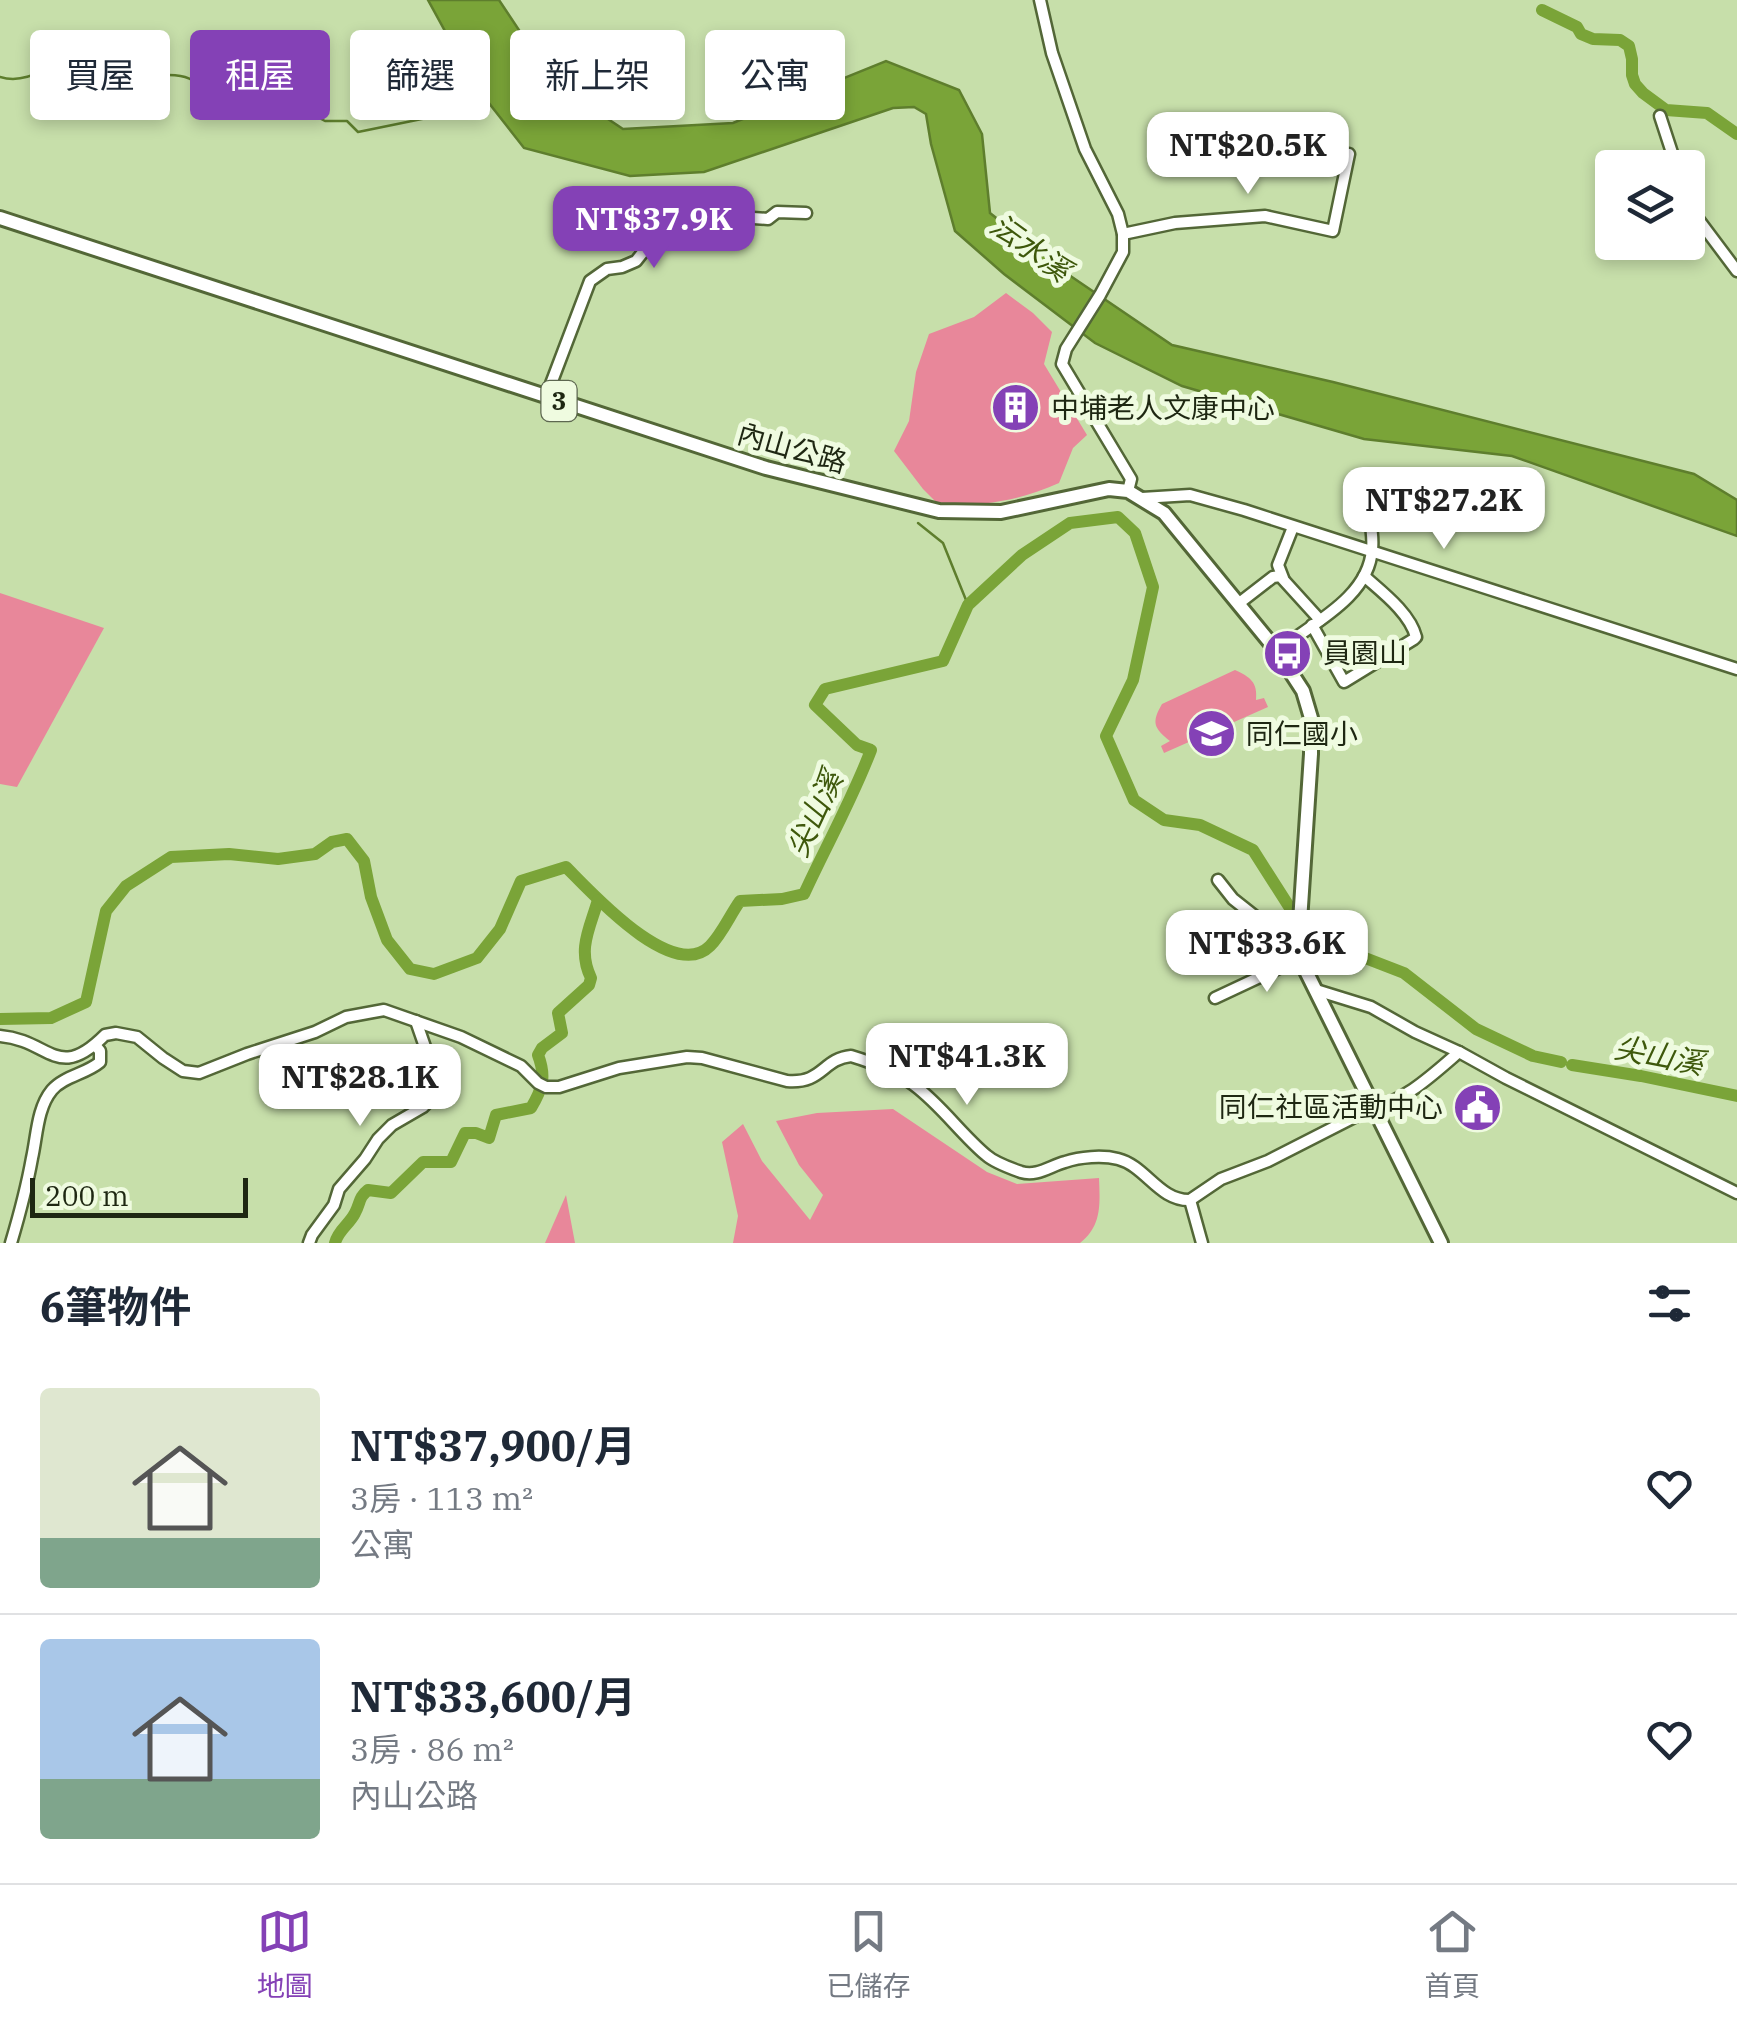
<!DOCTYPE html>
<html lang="zh-TW">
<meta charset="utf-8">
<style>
:root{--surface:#fff;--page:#f2f2f3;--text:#1f2937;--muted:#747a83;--line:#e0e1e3;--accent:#8441b6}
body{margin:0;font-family:"IBM Plex Serif","Noto Sans TC",serif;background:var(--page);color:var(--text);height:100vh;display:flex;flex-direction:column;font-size:38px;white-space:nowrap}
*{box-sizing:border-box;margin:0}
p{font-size:32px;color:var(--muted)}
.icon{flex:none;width:55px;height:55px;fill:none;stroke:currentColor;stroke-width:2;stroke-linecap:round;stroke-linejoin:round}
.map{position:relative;height:1243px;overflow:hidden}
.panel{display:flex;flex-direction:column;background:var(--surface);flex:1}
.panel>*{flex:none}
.hud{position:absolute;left:30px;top:30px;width:1000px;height:90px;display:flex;gap:20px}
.tools{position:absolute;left:1595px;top:150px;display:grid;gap:20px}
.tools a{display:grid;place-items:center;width:110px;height:110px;border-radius:10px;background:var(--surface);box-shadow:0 5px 15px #0003;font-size:50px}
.scale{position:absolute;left:30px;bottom:25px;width:218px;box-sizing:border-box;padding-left:10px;border:5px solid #1e2712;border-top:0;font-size:28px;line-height:35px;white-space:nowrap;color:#1e2712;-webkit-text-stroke:8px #effbe0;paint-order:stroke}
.price{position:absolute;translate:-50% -85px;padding:0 22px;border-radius:20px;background:#fff;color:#222;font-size:32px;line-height:65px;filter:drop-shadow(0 2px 5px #0008)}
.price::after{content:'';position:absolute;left:50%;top:60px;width:30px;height:22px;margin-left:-15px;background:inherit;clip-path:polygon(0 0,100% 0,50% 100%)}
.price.on{background:var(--accent);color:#fff}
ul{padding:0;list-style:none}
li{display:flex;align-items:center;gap:30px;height:250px;padding:0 40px}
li+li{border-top:2px solid var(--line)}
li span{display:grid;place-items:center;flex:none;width:280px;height:200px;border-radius:10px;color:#555}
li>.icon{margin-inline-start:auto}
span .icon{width:120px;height:120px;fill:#fffc;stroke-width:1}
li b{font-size:42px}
h2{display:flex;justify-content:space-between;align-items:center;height:120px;padding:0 40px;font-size:42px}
.chip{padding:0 35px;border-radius:10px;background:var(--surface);box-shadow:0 5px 15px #0003;font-size:35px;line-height:90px}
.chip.on{background:var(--accent);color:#fff}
.menu{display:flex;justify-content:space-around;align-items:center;height:140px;border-top:2px solid var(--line);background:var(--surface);font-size:28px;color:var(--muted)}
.menu a{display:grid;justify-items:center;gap:5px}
.menu .on{color:var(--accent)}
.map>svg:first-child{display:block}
.green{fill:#e8879a}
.water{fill:#7aa438;stroke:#5e7e2d;stroke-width:2.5}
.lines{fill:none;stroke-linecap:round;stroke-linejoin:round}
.stream{stroke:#5e7e2d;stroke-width:2.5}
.river{stroke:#7aa438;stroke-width:12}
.minor-casing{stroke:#536737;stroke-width:15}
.major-casing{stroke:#536737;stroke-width:18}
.minor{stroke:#fff;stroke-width:10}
.major{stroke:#fff;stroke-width:12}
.labels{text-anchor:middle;stroke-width:10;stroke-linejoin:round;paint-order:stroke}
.shield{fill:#effbe0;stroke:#5d6750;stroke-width:2.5}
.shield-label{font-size:25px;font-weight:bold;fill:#1e2712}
.poi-label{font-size:28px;fill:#1e2712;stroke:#effbe0;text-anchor:start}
.street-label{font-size:28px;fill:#1e2712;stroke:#effbe0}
.water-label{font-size:30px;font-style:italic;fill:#3e580b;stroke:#effbe0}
</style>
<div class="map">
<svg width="1737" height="1243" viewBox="0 0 1737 1243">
<rect width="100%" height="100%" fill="#c7dfaa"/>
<g class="green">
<path d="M1006,293l27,20 19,19 -8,32 43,71 -14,13 -14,35c-39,18 -78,23 -120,22l-16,-16 -29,-38 15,-30 7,-49 13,-38 45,-17z"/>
<path d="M0,593l104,35 -87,159 -17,-3z"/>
<path d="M1235,670c15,7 23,12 21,30l8,-2 4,9 -104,46 -3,-7 9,-5c-16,-13 -19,-18 -8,-37z"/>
<path d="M893,1109l94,63 30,12 82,-6c1,26 3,48 -19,65h-347l5,-27 -16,-74 21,-18 19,37 48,59 13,-25 -24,-30 -23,-44 41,-8z"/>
<path d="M566,1195l9,48h-30z"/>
</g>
<path class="water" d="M428,0h71l55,83 69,46 110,-6 153,-62 73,29 23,44 8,79 79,62 103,70 161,37 361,92 43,26v36l-225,-80 -148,-17 -182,-53 -87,-43 -91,-69 -49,-43 -24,-87 -5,-30 -12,-7 -21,1 -189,64 -74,4 -106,-28 -50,-64z"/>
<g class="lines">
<g class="stream">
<path d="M0,77c30,9 53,-16 81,-23 20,-4 31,17 49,20 18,3 37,-2 55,3 13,4 23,14 32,23l70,1 38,20h22l11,11 98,-20 31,-12"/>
<path d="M918,523l25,20 25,62"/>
</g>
<g class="river">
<path d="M1542,10l35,17 4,7 12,5 27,1 9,6 3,13v16l3,9 8,9 23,17 41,3 30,21"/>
<path d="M0,1019l51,-1 35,-16 20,-91 20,-25 45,-29 58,-3 49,5 37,-5 17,-12 15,-3 17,22 7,36 16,43 23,29 24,5 43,-16 23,-29 21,-48 45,-14c25,25 107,116 144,79 12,-12 20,-31 30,-45l42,-2 22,-5c22,-48 48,-94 67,-144l-14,-5 -42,-40 10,-16 118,-28 25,-56 54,-50 48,-32 48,-6 17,16 18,54 -20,93 -27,56 28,64 30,20 36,5 53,25 37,58 70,48 44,17 72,56 57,27 28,6"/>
<path d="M1572,1065l69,11 96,20"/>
<path d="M335,1243c3,-13 14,-18 20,-30 6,-11 3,-15 13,-23l23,3 32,-31h28l14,-29h11l13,5 7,-23 35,-7c12,-20 15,-32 7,-53l4,-7 20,-15 -4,-20 31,-28 2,-7c-14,-29 -1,-50 7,-78"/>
</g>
<defs>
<g id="minor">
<path d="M1040,0l12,53 33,96 33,65 5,20v18l-23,43 -34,54 -4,15 69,115 -3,12"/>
<path d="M1660,116l17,52"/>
<path d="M1688,202l1,5 48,64"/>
<path d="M1123,234l52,-11 90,-7 68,15 16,-77"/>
<path d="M546,397l44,-116 17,-12 15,-2 14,-6 34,-43h12l13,6 15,-9 58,4 9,-7 29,1"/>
<path d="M1142,498l48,-3 54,15 493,159"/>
<path d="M1283,578l-5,-13 15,-38"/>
<path d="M1238,604l35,-27 7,-1 40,44"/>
<path d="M1312,625l32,57 70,-43 2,-2c-6,-24 -34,-45 -52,-61"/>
<path d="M1277,651c34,-27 92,-53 95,-102 2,-15 -3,-33 -5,-48"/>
<path d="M1218,880l15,19 24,19 37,42"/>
<path d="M1316,990l55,17 44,25 44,20 47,26 231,115"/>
<path d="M1215,998l81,-38"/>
<path d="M0,1036c50,4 57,47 105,-1l11,-2 21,4 26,21 20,13 16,2 48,-19 68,-22 31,-15 38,-7 77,27 60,29 17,17 8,4h13l60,-19 68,-11 15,1 85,23c36,3 35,-22 64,-25 20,6 46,16 63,29 27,20 47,49 72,70 9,8 24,13 35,17 16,5 29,-6 44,-10 15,-5 37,-7 53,-3 28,7 41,42 72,41l31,-21 47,-18 100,-51c37,-9 62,-33 91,-58"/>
<path d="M1190,1200l12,43"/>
<path d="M11,1243c8,-27 16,-57 21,-85 5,-22 5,-50 20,-68 12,-14 34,-16 48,-28v-11l-5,-6"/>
<path d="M309,1243l3,-8 22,-30 5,-16 26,-30 13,-20 14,-14 31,-18 8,-8 1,-32 -16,-46"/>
</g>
<path id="major" d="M0,218l766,250 173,43 62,1 108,-23 19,2 36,22 113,138 26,40 8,27v36l-12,183 3,26 139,280"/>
</defs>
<use href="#minor" class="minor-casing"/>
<use href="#major" class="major-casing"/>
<use href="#minor" class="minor"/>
<use href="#major" class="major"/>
</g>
<defs>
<symbol id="building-disc" viewBox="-11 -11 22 22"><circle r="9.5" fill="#8441b6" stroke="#effbe0"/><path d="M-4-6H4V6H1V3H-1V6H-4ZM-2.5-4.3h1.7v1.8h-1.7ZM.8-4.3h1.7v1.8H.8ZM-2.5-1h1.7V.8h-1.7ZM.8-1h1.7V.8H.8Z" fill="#fff"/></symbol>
<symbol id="bus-disc" viewBox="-11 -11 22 22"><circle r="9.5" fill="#8441b6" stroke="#effbe0"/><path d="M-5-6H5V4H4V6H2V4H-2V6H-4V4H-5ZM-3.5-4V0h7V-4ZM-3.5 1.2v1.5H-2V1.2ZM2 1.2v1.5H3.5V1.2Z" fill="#fff"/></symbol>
<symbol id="school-disc" viewBox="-11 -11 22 22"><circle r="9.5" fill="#8441b6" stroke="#effbe0"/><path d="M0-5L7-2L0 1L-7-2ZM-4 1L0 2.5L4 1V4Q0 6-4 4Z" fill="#fff"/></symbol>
<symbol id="civic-disc" viewBox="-11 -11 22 22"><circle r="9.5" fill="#8441b6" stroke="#effbe0"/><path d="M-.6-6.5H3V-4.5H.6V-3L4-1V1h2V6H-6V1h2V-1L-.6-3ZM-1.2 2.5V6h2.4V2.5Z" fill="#fff"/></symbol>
</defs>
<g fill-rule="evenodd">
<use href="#building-disc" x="988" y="380" width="55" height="55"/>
<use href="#bus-disc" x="1260" y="626" width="55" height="55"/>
<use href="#school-disc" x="1184" y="706" width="55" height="55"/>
<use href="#civic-disc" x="1450" y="1080" width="55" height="55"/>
</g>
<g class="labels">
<rect class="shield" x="541.5" y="381" width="35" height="40" rx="8"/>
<g class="shield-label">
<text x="559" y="410">3</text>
</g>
<g class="poi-label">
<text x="1051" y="418">中埔老人文康中心</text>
<text x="1323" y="663">員園山</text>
<text x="1246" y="744">同仁國小</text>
<text x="1443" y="1117" text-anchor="end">同仁社區活動中心</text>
</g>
<g class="street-label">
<text transform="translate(792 448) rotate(16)" y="10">內山公路</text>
</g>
<g class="water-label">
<text transform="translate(1030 248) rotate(36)" y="10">沄水溪</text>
<text transform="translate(815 814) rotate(-65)" y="10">尖山溪</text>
<text transform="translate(1659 1056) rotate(11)" y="10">尖山溪</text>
</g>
</g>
</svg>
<div class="tools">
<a><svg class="icon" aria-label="layers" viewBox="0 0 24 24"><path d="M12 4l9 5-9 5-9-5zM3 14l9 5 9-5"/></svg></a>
</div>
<div class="scale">200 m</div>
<b class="price" style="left:1248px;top:197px">NT$20.5K</b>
<b class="price on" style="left:654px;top:271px">NT$37.9K</b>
<b class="price" style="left:1444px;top:552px">NT$27.2K</b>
<b class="price" style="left:1267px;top:995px">NT$33.6K</b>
<b class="price" style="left:967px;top:1108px">NT$41.3K</b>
<b class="price" style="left:360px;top:1129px">NT$28.1K</b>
<div class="hud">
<a class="chip">買屋</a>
<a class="chip on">租屋</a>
<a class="chip">篩選</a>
<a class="chip">新上架</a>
<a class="chip">公寓</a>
</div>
</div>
<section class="panel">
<h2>6筆物件<svg class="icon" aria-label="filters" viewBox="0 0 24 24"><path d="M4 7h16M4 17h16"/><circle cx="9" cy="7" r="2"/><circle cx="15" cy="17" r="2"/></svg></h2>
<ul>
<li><span style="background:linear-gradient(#dfe7d0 75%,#7fa58c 0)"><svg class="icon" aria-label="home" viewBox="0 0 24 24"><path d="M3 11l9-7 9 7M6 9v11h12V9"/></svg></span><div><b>NT$37,900/月</b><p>3房 · 113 m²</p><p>公寓</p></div><svg class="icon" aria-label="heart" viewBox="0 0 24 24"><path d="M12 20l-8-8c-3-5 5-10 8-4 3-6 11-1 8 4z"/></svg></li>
<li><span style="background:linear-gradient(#a9c7e8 70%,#7fa58c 0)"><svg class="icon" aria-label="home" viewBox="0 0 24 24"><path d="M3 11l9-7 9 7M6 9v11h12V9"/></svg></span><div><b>NT$33,600/月</b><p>3房 · 86 m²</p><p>內山公路</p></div><svg class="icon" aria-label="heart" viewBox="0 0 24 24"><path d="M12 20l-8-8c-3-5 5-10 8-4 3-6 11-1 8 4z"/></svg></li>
</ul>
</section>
<nav class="menu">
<a class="on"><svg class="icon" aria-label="map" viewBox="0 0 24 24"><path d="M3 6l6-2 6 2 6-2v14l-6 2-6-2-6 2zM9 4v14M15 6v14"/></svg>地圖</a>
<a><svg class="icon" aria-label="saved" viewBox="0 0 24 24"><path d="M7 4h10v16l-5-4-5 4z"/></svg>已儲存</a>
<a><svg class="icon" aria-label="home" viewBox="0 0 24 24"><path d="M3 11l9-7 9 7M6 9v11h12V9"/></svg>首頁</a>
</nav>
